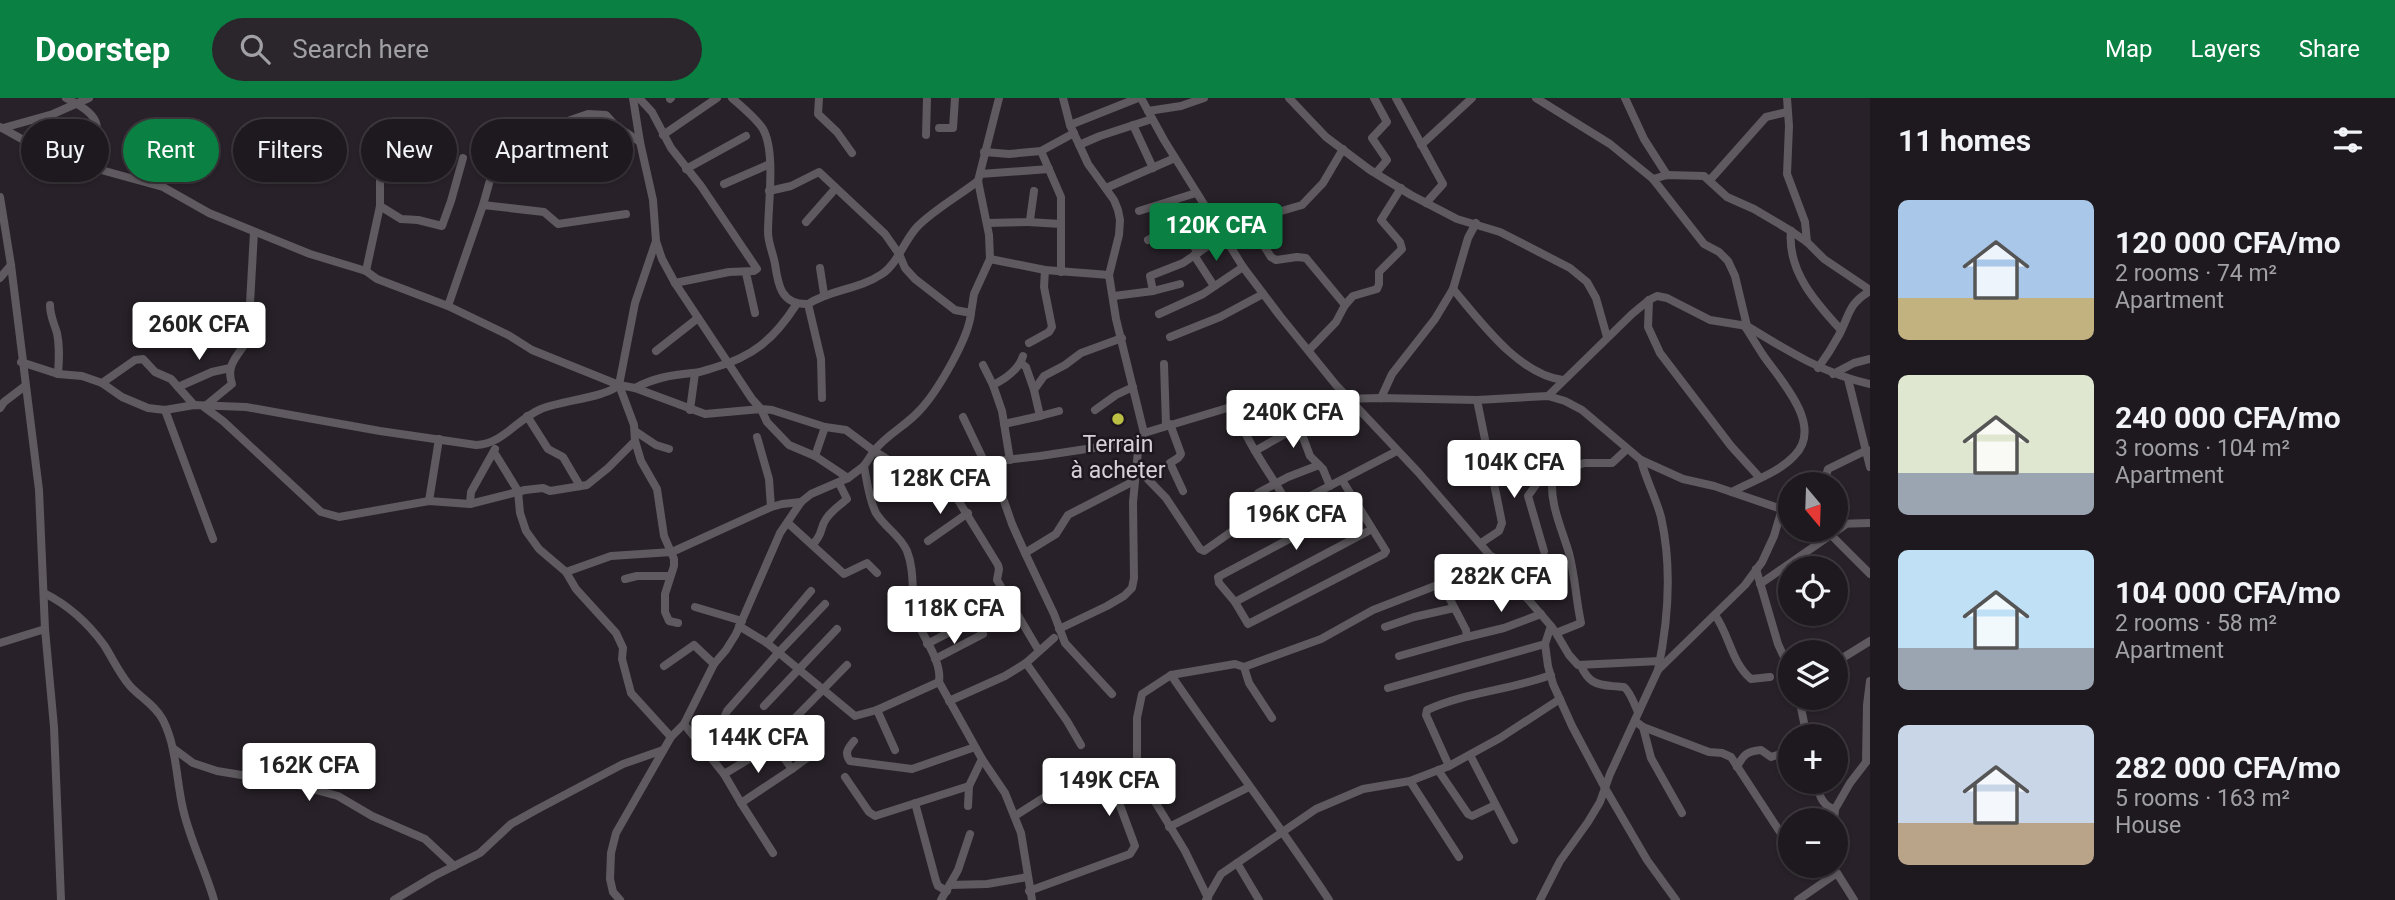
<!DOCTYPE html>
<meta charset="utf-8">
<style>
:root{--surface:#1e191f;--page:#2b262c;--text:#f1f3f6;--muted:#a1a0a4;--line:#3c383d;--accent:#0b8043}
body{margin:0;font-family:Roboto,sans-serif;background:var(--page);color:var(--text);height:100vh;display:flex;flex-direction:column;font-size:26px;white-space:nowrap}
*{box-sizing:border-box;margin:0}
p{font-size:23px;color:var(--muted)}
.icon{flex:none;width:38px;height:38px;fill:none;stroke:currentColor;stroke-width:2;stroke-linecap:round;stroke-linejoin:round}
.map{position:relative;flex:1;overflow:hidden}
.side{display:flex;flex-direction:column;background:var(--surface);width:525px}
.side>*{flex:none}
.guide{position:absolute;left:21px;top:21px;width:665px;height:63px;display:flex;gap:14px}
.needle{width:46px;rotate:161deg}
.buttons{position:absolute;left:1778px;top:374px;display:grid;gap:14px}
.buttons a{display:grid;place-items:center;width:70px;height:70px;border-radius:50%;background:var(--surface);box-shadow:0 2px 5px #0004,0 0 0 2px var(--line);font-size:35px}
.price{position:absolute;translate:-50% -60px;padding:0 16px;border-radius:7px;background:#fff;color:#222;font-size:23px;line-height:46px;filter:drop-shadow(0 2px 4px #0008)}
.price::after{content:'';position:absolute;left:50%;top:42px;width:21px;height:16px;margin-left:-10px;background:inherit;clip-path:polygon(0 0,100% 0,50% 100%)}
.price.current{background:var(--accent);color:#fff}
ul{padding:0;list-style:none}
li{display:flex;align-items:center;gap:21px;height:175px;padding:0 28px}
li span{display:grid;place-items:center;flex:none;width:196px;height:140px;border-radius:10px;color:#555}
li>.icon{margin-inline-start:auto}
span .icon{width:84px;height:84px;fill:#fffc;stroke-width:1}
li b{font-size:30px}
h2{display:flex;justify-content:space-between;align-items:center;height:84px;padding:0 28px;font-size:30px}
.chip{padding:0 24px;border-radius:32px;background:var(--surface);box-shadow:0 2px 5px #0004,0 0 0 2px var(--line);font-size:24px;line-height:63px}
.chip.current{background:var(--accent);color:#fff}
header{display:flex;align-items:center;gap:42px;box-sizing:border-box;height:98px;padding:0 35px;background:var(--accent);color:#fff}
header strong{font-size:33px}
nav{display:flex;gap:38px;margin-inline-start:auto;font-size:24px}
.search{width:490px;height:63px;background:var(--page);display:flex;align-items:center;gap:18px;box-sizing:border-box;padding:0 24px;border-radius:38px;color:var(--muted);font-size:26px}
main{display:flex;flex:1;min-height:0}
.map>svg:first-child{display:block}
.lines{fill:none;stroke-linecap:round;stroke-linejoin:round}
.minor{stroke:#5e5a5f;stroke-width:8}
.poi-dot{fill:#bbc044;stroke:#1e171f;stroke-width:2.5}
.labels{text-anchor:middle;stroke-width:5;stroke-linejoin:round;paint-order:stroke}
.poi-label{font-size:23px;fill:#d6d1d6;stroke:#1e171f}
</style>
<header>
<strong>Doorstep</strong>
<div class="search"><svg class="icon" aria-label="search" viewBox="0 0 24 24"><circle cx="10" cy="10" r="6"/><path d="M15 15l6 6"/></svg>Search here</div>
<nav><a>Map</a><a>Layers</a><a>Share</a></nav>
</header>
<main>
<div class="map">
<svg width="1870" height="802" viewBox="0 0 1870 802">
<rect width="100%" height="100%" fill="#282129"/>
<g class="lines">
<g class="minor">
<path d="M66,0c41,21 35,30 17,67"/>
<path d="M639,0l13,14 19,36 30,38 56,83 -3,2 -25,1 -54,11"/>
<path d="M732,0c10,9 24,20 31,31 13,23 5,76 5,103 0,11 5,21 7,32 3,21 6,41 33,40l13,55 1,39"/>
<path d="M819,0l-1,16 19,18 15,21"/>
<path d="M1063,0l7,27 68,-27"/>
<path d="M1141,0l23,42 79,127 37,49 56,69 82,87 133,154 -6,18 3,22 5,18 19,42 33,62 42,72 29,40"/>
<path d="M1289,0l37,39 44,33 41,25 46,24 43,13 70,36 17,14 9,16 11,39"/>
<path d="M1374,0l13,24 -15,16 15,22 -11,13"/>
<path d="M1396,0l47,86 -17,19"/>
<path d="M1536,0l74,46 43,35 51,65 15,8 9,9 7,15 12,50c39,24 77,48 123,58"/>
<path d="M1625,0l19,41 23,36"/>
<path d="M1787,0l2,28 -2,48 18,48 2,20"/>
<path d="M670,1l1,-1"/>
<path d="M1148,13l33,-5 23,-8"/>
<path d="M1070,27l18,39 26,36 4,10 2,10 -1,15 -10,40 7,44 28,114"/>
<path d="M1133,27l20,43"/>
<path d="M0,29l38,21 45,17 80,22 46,26 101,41 56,17 11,8 71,27 62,30 22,14 87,35"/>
<path d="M3,30l50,-14 36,-16"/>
<path d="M939,30h14l2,-30"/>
<path d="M663,37l54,-37"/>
<path d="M926,37l1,-37"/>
<path d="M1079,47l21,-9 52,-17"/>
<path d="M1421,47l51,-47"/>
<path d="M1041,53l20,46v75"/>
<path d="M984,54l25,2 32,-3 33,-18"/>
<path d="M686,71l60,-33"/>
<path d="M980,76l69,-5"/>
<path d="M1653,81l14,-4 37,1 23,21 27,12 37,22 16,11 17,17 46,31"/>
<path d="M1710,82l56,-63 21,-5"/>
<path d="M724,86l46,-20"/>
<path d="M1106,90l69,-30"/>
<path d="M769,93l22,-5 28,-14 66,62 14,20 6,14 10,11 40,31 16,3c-2,25 -34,79 -51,97 -14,16 -33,24 -46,41l16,10 28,9 122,-14 99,-15 5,-8 90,-27 31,-5 116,-3 96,2 71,-4 17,5 17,9 59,50 42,19 31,7 76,26"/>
<path d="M0,99l11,68 28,225 6,139 9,98 7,173"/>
<path d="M483,107l9,-32 9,-13 58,-36 29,-10 18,1 9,10 25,17"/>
<path d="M380,108l21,13 17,1 24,6 9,-25 12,-43"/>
<path d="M1139,113l57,-18"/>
<path d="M806,124l29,-33"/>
<path d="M1028,124l33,2"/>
<path d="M987,125l41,-1 2,-2 4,-29"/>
<path d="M1250,126l21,33 5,3 21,-3 9,1 39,47"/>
<path d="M1791,133c-4,40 25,72 50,99"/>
<path d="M254,134l-6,107c-9,16 -23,25 -16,45l-28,23 19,14 98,91 18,5 90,-16 41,3 55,-14 18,-2 7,3 37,-6 21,-17 27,-27"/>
<path d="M1222,134l56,-20 24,-7 21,-22 20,-34"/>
<path d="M1148,142l31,-18"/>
<path d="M656,143l-21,62 -16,82 16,3 70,26 56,-5 6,13 22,23 26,11 33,22"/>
<path d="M1198,155l-19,-31 25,-16"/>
<path d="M1194,157l20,31"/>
<path d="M990,161l55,11 64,5"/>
<path d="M820,170l4,26"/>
<path d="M366,173l14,-65v-60l3,-2 71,2"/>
<path d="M746,175l9,40"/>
<path d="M0,180l11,-13"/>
<path d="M1453,191c27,32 66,86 110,91"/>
<path d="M1153,193l27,-7"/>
<path d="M1114,198l39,-5 -3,-15 33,-13 41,-28"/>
<path d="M1649,202l-1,27 12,26 71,93 29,32"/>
<path d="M808,206c23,-15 50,-14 74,-30 16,-11 22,-33 35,-47 15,-16 43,-32 61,-46"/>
<path d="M50,207c0,11 4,18 7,28 3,14 2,27 1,41"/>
<path d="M448,208l35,-101 61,7 14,12 68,-10"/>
<path d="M971,215l3,-19 16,-35 -1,-24 -11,-54 21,-83"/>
<path d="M186,216l17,-3 48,2"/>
<path d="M1159,216l44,-20 40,-27"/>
<path d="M1170,239l50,-20 43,-23"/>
<path d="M1029,245l20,-11 3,-5 -8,-40 1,-17"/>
<path d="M1309,252l27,-28 9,-17 8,-9 24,-7 2,-5v-12l23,-23 -2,-7 -19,-22 20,-32"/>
<path d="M656,253l42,-33"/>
<path d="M21,264l37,12 24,2 20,7 20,14 26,11 17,2 29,-5 52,2 134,24 96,14c27,-1 41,-26 65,-36 19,-8 66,-12 78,-24"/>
<path d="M1021,265l5,4 8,23"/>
<path d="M1164,266l2,61"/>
<path d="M983,267l10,20"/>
<path d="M1818,270c8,-11 15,-22 21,-33 11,-21 9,-31 31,-44"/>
<path d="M1833,276l21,-11 16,-4"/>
<path d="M1848,281l22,88"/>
<path d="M102,285l33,-23 8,-1 12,13 16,7 23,26"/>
<path d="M619,287l15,40 1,16 6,20 16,28 7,47 10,23v7l-9,28v18l4,9 9,2"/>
<path d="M178,289l34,-15 18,-4"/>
<path d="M635,290c19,-10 36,-13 57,-15 7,0 14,-3 21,-5 40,-11 61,-29 83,-63"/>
<path d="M1548,298l84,-82 17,-14 8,-4 10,2 43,22 37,6"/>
<path d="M1381,300l11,-24 43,-55 18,-30 15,-51 8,-15"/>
<path d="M1289,302l21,56 13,13 7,17"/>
<path d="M1328,302l9,30"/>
<path d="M1477,302l25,123 -3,8 -18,12"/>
<path d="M1234,308c12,37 36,67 56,101"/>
<path d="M0,310l4,-6 21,-16"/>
<path d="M165,312l48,129"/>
<path d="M690,312l5,-37"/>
<path d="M1095,312l21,-15 17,-8"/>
<path d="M527,318l21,33 15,8 17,29"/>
<path d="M1040,318l19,-5"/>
<path d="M963,319l21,44"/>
<path d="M1004,326l36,-8 -6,-26 10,-14 21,-11 16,-12 41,-15"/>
<path d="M1170,326l11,30 -3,4 -8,5 13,28"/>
<path d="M635,333l21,14 13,4"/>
<path d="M757,339l12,42 2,28"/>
<path d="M1255,353l44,-25"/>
<path d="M494,354l24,39 2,22 6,18 13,18 27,23 10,17 40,44 7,15 -1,11 9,34 40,44"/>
<path d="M815,358l10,-29"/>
<path d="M1010,362l-8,-49 -9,-26c12,-6 26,-16 30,-29"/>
<path d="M1641,362c5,20 15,38 20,57 11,49 7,105 -3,153"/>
<path d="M990,363l22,63 13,29"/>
<path d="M864,368c3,15 5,34 12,47 9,15 24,22 31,38 9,23 3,47 10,70 7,18 25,40 22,61l43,77 -13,27 -1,20"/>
<path d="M1137,370l29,30 34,51 4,2 27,-19 31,-11 135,-70"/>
<path d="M1342,382l44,71 -2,3 -136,70 -13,-22 -16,-19 -1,-6 137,-73"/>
<path d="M1823,387l5,-16 39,-19"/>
<path d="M1732,394c20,-11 46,-19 62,-36 31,-30 -14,-76 -31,-101 -6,-9 -11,-18 -17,-27"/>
<path d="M958,402l40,65 1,4 -2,11 42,71"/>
<path d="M429,403l10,-62"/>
<path d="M470,406l1,-12 24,-43"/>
<path d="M1262,423l-4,-28 30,-16 31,-12"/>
<path d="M788,425l56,51 23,-11 10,10"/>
<path d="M1836,426l34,-1"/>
<path d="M1831,437l39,39"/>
<path d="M928,443l40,-28"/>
<path d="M813,446c11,-11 6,-15 13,-25 5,-8 14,-14 21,-20l-8,-16"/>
<path d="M1544,453l-16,-55 12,-17 13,-5"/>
<path d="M1756,471l22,75 12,26"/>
<path d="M566,474l45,-16 61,-4 99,-45 11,-3 19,-2"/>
<path d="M625,481l12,-3h33"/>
<path d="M1760,486l85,-59"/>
<path d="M44,495c24,12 44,30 60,52 9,14 15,28 26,41 11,12 25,19 33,34 14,28 13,59 20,89 7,31 22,60 31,91"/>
<path d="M1235,504l137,-73"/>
<path d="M695,509l47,14"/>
<path d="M1715,517c15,21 16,47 36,64l19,-2"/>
<path d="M739,528l28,17 88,73 22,-6 62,-28"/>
<path d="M1551,528l5,7 25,-10c-5,-23 -6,-47 -12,-70 -7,-24 -21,-52 -16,-79l31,-11h28l15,-14"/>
<path d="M1385,529l29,-10 40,-9"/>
<path d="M1059,531l48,-23 17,-10 8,-8 2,-10 -1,-76 6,-61"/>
<path d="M1556,535l13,22 9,10 82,-4"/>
<path d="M1467,539l37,-9 37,-14"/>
<path d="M0,545l45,-14"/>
<path d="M767,545l44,-52"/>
<path d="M927,546l40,-21"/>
<path d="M1399,558l68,-19 -1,-7 -24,-46"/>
<path d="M935,561l48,-25"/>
<path d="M1836,564l34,-21"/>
<path d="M1026,565l41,58 14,24"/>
<path d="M664,568l30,-21 20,19"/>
<path d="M1581,568c7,15 14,19 31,20 1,0 11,1 12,1 6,4 11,19 14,25"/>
<path d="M1244,569l77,-28 52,-29 98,-38 22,-15"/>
<path d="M1171,577c52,76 108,149 158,225"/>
<path d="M1388,590l157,-44"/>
<path d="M1112,596l-47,-51 -11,-29 -29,-61 31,-19 12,-19 66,-34"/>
<path d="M1799,600l8,39"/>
<path d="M949,603l56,-25 21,-13 28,-25"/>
<path d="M764,608l73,-77"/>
<path d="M877,612l18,40"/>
<path d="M1635,623l8,6 66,25 13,1 9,4 51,78 8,6"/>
<path d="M684,626l40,50 50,-30 15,-13 5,-12 53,-54"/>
<path d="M1643,629l8,31 31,55"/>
<path d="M854,643c-6,7 -10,12 -4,20l62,8 63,-22"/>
<path d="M174,651l19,14 24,8 73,12 48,13 34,20 53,23 29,27"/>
<path d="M708,656l19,-43 52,-59 46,-48"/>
<path d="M1470,657l44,85"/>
<path d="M982,661l23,34 16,40 11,67"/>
<path d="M1866,663l1,-56 3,-24"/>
<path d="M1449,668l-23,-51 1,-5c39,-18 83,-20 124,-35"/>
<path d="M1737,669c6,-12 10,-16 24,-17l10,7 19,-6"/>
<path d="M792,671l19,-14"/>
<path d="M1438,672l30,44 4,2 23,-11"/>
<path d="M724,676l17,29 51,-34 -18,-25"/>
<path d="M845,679l24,35 6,4 94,-30"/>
<path d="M1410,683l49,76"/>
<path d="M1815,684c4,11 7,25 20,27l15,-26 20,-26"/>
<path d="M741,705l32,50"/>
<path d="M915,705l21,78 2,5 9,5"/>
<path d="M1015,718l83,-53 7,2 30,81 -5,8 -101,37"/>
<path d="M1834,723l1,-12"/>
<path d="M1169,729l80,-40"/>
<path d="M1237,765l22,37"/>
<path d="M1827,768l10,7 17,27"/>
<path d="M950,787l37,-1 41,-7"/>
<path d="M1208,800l-23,-47 -39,-64 -9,-22v-47l5,-24 29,-19 64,-11 9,3 5,16 23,35"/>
<path d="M394,802l40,-24 46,-23 31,-29 25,-14 87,-46 40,-14"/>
<path d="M620,802l-7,-8 -3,-13 1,-26 5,-20 55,-96 13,-13 30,-60 12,-14 10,-16 44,-101 21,-31 10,-8 37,-16 16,-12 10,-15 -28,-21 -21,-3 -53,-17 -11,-1 -9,-10 -77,-116 -13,-24 -6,-18 -3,-41 -13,-58 -7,-44"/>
<path d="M941,802l17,-30 12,-36"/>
<path d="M1206,802l15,-26 95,-65 47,-20 47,-8 39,-15 51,-28 60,-39"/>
<path d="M1540,802l20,-39 28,-39 12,-20 10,-28 48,-104 87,-85 17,-23 12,-26 8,-27"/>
<path d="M1798,802l39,-27"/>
</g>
</g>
<circle class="poi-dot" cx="1118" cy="321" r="7"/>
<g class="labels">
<g class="poi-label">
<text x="1118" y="354">Terrain<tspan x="1118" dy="26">à acheter</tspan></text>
</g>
</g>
</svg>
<div class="buttons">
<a><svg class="needle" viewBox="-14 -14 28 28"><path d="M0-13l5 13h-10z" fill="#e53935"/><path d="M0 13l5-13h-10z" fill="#a1a0a4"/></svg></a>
<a><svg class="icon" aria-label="locate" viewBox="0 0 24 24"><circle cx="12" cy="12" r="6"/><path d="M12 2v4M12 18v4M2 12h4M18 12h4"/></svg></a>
<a><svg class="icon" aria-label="layers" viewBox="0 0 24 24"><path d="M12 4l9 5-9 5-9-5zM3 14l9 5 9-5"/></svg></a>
<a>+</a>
<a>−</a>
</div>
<b class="price current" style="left:1216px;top:165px">120K CFA</b>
<b class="price" style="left:199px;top:264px">260K CFA</b>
<b class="price" style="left:1293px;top:352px">240K CFA</b>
<b class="price" style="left:1514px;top:402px">104K CFA</b>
<b class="price" style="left:940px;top:418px">128K CFA</b>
<b class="price" style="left:1296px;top:454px">196K CFA</b>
<b class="price" style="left:1501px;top:516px">282K CFA</b>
<b class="price" style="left:954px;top:548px">118K CFA</b>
<b class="price" style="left:758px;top:677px">144K CFA</b>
<b class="price" style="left:309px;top:705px">162K CFA</b>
<b class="price" style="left:1109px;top:720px">149K CFA</b>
<div class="guide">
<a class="chip">Buy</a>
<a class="chip current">Rent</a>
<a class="chip">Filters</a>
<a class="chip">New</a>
<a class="chip">Apartment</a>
</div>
</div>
<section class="side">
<h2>11 homes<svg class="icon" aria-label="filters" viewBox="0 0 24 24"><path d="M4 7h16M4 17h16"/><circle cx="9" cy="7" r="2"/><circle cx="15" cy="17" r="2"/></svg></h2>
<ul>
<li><span style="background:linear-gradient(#a9c7e8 70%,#c2b280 0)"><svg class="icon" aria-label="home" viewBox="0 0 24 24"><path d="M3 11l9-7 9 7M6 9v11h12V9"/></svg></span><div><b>120 000 CFA/mo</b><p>2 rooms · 74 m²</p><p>Apartment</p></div></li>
<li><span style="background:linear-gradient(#dfe7d0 70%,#9aa5b1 0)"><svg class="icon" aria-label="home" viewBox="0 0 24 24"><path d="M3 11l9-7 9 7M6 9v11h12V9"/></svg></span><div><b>240 000 CFA/mo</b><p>3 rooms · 104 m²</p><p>Apartment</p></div></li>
<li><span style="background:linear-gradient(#bfe0f5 70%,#9aa5b1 0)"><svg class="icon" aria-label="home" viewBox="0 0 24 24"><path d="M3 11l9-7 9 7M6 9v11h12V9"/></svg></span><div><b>104 000 CFA/mo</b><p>2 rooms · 58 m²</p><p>Apartment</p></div></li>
<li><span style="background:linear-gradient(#c9d6e8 70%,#b9a48a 0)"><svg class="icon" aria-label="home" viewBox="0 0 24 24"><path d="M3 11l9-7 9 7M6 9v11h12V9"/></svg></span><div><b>282 000 CFA/mo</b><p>5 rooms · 163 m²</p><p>House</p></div></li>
</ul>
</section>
</main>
